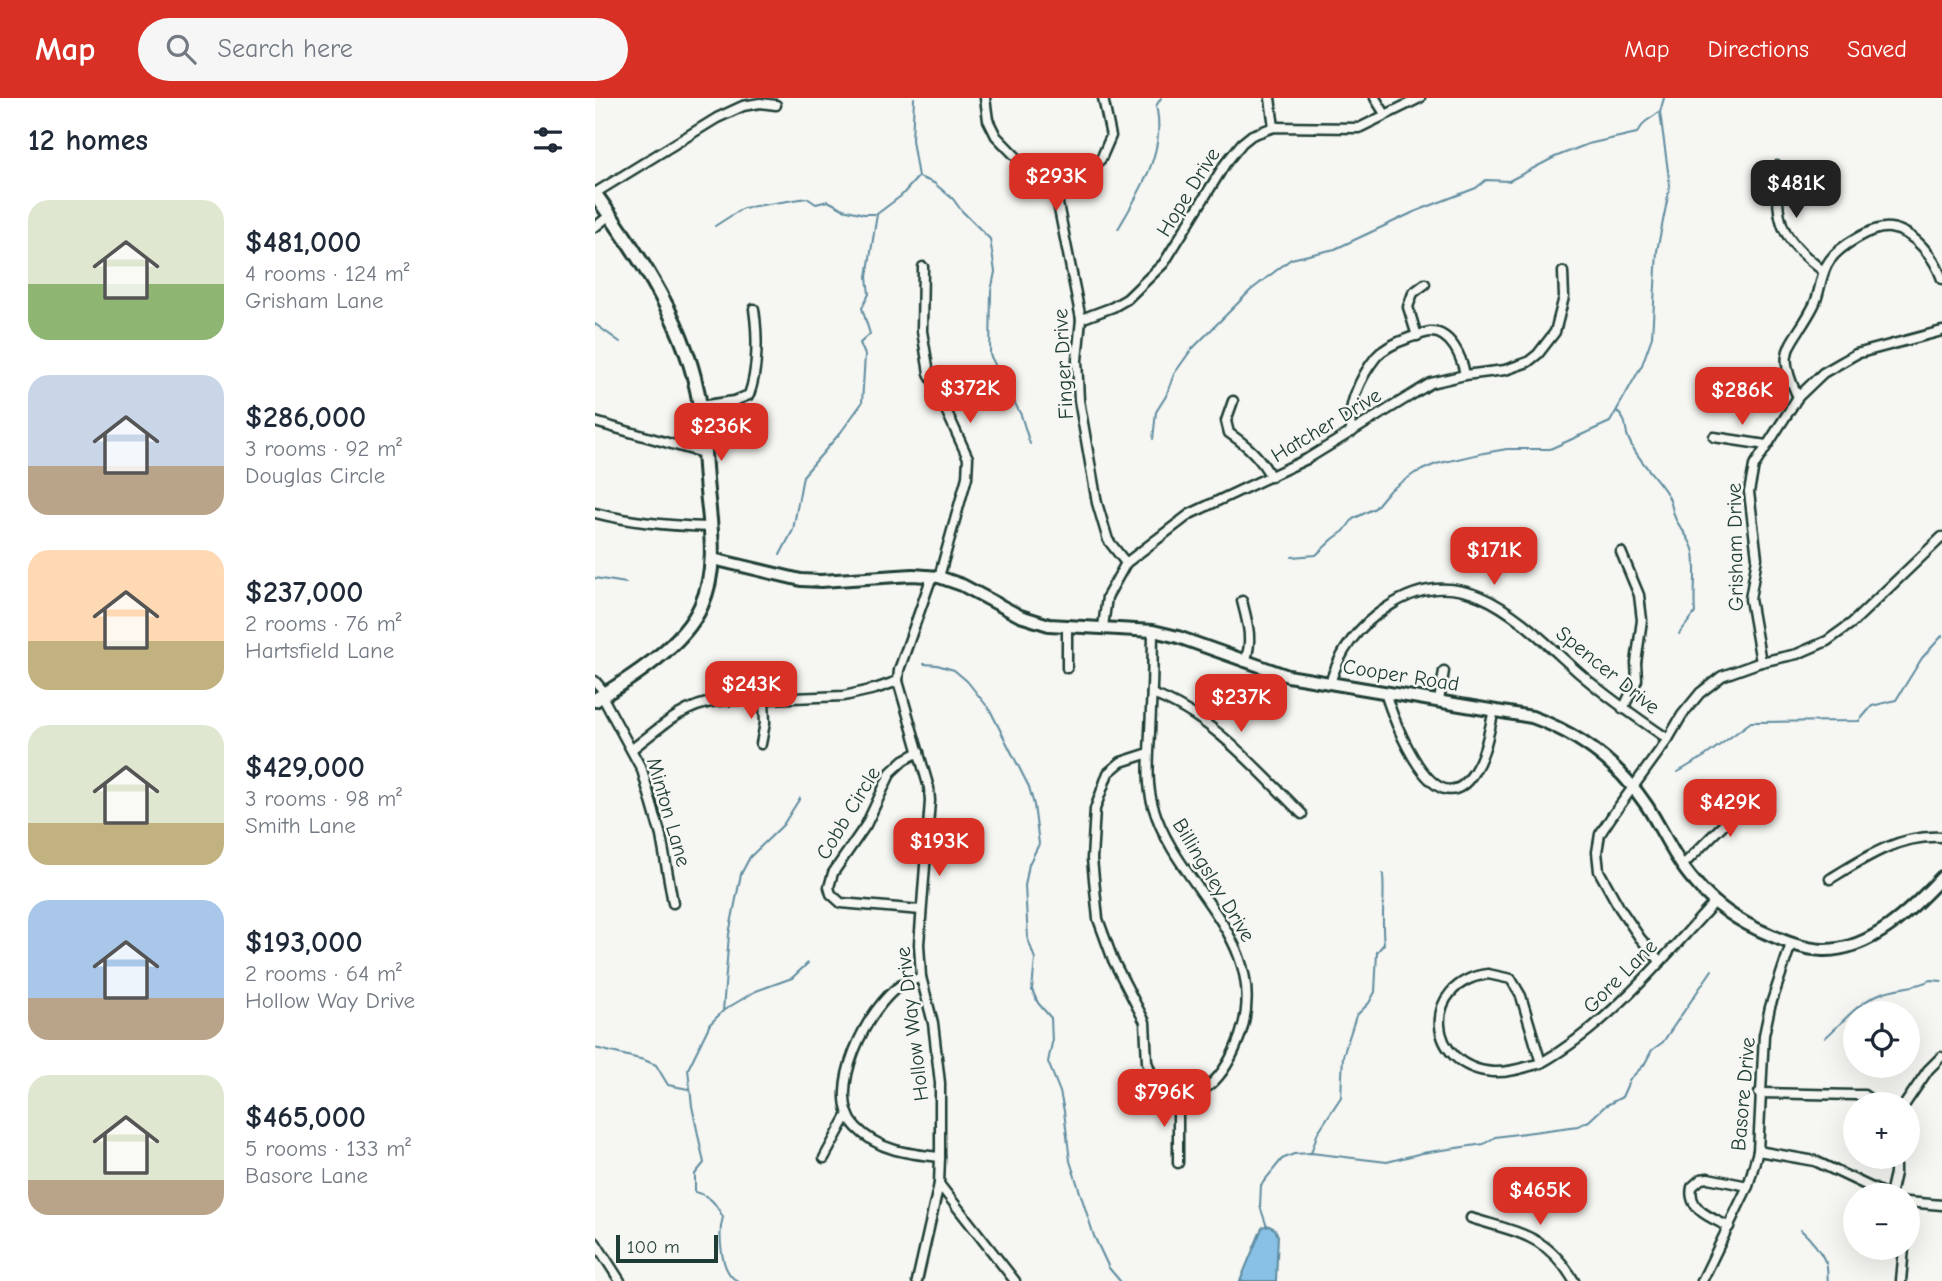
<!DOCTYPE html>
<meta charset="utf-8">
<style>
:root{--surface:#fff;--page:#f6f6f7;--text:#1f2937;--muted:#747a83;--accent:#d93025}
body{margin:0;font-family:"Comic Neue",sans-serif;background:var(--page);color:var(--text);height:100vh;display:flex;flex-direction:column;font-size:26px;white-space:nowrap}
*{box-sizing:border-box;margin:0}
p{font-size:23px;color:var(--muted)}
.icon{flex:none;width:38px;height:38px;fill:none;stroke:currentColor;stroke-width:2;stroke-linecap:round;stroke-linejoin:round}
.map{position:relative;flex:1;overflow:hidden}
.details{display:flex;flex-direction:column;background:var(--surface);width:595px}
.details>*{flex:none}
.tools{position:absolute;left:1248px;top:903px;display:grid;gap:14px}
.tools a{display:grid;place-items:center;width:77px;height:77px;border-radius:50%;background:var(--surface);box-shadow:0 7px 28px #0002;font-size:35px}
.scale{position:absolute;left:21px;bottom:18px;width:102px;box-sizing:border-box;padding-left:7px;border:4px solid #1f3d34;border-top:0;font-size:19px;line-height:24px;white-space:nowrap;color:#1f3d34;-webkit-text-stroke:5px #f6f6f2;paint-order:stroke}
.price{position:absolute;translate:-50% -60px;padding:0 16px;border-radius:14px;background:var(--accent);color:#fff;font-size:23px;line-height:46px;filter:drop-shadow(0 2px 4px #0008)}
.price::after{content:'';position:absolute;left:50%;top:42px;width:21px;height:16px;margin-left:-10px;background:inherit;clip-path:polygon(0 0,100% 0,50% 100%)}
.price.current{background:#222;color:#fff}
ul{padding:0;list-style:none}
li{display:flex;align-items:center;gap:21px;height:175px;padding:0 28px}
li span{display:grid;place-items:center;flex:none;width:196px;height:140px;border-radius:21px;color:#555}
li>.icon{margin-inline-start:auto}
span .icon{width:84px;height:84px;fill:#fffc;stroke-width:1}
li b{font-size:30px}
h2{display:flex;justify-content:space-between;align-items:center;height:84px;padding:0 28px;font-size:30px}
header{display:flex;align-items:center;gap:42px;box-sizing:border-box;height:98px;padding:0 35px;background:var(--accent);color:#fff}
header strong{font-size:33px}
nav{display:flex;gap:38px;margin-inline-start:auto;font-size:24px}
.search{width:490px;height:63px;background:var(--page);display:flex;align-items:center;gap:18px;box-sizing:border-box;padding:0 24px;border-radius:38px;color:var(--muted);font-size:26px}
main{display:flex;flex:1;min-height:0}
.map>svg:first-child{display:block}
.water{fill:#88c0e6;stroke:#5e8c9f;stroke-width:2}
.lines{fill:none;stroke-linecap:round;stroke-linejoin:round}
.stream{stroke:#5e8c9f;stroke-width:2}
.minor-casing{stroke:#1f3d34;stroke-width:13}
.tertiary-casing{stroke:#1f3d34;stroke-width:16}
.secondary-casing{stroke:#1f3d34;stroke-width:18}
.minor{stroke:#f6f6f2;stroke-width:8}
.tertiary{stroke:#f6f6f2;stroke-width:10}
.secondary{stroke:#f6f6f2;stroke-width:12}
.labels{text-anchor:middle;stroke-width:5;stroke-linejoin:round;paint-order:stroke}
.street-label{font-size:21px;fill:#1f3d34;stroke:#f6f6f2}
</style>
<header>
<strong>Map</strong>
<div class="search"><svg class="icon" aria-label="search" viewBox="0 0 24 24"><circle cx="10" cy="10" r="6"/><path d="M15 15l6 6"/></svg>Search here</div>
<nav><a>Map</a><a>Directions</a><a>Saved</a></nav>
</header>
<main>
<section class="details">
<h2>12 homes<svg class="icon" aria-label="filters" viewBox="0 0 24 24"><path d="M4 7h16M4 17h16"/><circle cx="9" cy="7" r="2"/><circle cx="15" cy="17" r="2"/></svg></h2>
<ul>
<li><span style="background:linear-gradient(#dfe7d0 60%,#8fb573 0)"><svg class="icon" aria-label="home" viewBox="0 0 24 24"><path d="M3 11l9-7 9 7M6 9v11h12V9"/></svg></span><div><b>$481,000</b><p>4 rooms · 124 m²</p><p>Grisham Lane</p></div></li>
<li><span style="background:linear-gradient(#c9d6e8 65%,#b9a48a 0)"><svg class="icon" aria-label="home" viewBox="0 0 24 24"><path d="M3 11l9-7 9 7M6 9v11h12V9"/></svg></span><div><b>$286,000</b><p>3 rooms · 92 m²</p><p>Douglas Circle</p></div></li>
<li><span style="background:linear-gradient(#ffd9b3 65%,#c2b280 0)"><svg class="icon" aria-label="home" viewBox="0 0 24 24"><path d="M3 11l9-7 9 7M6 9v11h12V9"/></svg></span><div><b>$237,000</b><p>2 rooms · 76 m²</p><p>Hartsfield Lane</p></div></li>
<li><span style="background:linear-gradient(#dfe7d0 70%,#c2b280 0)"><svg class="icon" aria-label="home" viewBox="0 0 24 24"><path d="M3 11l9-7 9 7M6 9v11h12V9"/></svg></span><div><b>$429,000</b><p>3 rooms · 98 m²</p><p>Smith Lane</p></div></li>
<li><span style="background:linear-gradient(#a9c7e8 70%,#b9a48a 0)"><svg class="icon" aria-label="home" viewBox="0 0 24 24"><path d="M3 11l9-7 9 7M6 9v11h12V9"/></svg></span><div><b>$193,000</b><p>2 rooms · 64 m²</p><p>Hollow Way Drive</p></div></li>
<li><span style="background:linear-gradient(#dfe7d0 75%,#b9a48a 0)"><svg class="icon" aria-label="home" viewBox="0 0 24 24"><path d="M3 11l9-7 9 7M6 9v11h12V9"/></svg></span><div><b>$465,000</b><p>5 rooms · 133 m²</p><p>Basore Lane</p></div></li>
</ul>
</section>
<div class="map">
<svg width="1347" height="1183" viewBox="0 0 1347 1183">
<rect width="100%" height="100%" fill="#f6f6f2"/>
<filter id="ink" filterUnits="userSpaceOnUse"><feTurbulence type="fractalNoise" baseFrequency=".0143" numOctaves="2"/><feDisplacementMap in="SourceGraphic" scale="14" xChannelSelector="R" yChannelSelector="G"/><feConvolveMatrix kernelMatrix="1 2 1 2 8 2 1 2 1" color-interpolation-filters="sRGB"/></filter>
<g filter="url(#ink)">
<path class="water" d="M672,1127l8,4 3,7 -2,45h-36l22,-53z"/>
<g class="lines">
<g class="stream">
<path d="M324,79l15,6 19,16 8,11 29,29 5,33 -4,19 -1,64 31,60 9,29"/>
<path d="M120,128l28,-18 64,-10 9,6 12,-3 15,8 21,5h11"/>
<path d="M523,131c21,-36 49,-79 38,-123l5,-8"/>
<path d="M0,226l25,18"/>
<path d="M1022,313c13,14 6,16 12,29 9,21 26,35 38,54 5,8 5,17 9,26 6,11 16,20 18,33 3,20 -1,40 1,60l-16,21"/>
<path d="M558,341l3,-27 10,-16 8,-22 17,-24 60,-60 40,-31 44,-10 79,-37 62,-24 10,-8 23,1 46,-24 33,-13 49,-11 8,-11 13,-9"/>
<path d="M185,457l13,-25 10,-54 38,-44 21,-29 3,-48 -5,-12 10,-9 -8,-26 7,-14 -2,-17 10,-63 24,-18 17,-19 -6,-37 2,-42"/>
<path d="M697,459l24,-2 17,-16 11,-8 9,-12 22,-11 14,-17 26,-18 21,-9 48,-11 23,-4h43l60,-27 32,-57 10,-28 5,-86 13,-65 -10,-74 4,-14"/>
<path d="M0,480l31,5"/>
<path d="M329,566l13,1 17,5 13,11 23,29 39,77 5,18 5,39 -10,20 -4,22 3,53 7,20 -3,31 6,13 13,15 1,25 -4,19 12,30 4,19 6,50 24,75 15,32 11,13"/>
<path d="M1083,674l27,-16 46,-34 108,-1 13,-15 24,-6 26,-42 20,-22"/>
<path d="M129,912l32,-19 36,-13 16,-15"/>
<path d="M1230,940c18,-16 34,-37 57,-45 14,-6 35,-5 48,-13l12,1"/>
<path d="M0,950l49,12 12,5 12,20 20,4"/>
<path d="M716,1055l7,-21 23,-35 2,-41 13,-40 13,-13 6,-11 2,-40 7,-8c-3,-24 1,-46 -1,-70"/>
<path d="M672,1129l-7,-21 1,-21 21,-26 12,-5 17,-1 76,9 35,-9 62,-9 11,-7 83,-11 11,-5 16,-15 17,-9 8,-18 14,-14 8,-15 11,-8 49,-72"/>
<path d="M1206,1132c11,10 19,20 25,33 2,5 1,13 2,18"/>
<path d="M143,1183c-18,-7 -20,-48 -15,-64 -8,-14 -12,-21 -28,-25v-18l9,-11 -12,-57 -4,-37 22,-45 13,-13 6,-77 12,-60 9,-17 33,-32 17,-27"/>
</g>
<defs>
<g id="minor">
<path d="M390,0l3,22 8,16 61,63 44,-40 10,-23 -8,-38"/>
<path d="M675,0l4,29"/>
<path d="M780,0l10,16"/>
<path d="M1182,68c1,58 -1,67 46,105"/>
<path d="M0,95l122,-75 26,-12 17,-3 16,2"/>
<path d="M462,101l24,120 -4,41 2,40 18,103 11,37 18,23"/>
<path d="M0,129l15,-12"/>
<path d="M328,169l-1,64 7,42 39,85 -1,19 -28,100"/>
<path d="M486,221l32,-12 14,-8 37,-36 61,-99 17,-21 10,-8 22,-8 85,1 61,-30"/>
<path d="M822,238l-9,-29 5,-14 12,-9"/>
<path d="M1203,299c-24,-50 -6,-49 16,-92 7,-14 6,-32 16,-45 10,-14 42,-34 60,-32 24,3 45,30 52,51"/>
<path d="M638,303l-7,20 3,12c19,13 31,24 42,44"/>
<path d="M105,308l34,-5 15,-6c9,-25 9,-59 5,-86"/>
<path d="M0,324l108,31"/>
<path d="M757,334c-7,-24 9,-56 24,-75 8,-9 21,-15 33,-19 6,-2 14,-5 21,-6 21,-1 32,26 35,43"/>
<path d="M1119,339l52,8"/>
<path d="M0,415c39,10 76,13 115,14"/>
<path d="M1026,454l18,43 3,25 -6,43 1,17 -14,29"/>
<path d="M647,503c6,23 11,39 3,61"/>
<path d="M472,529v41"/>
<path d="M508,529l4,-30 19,-34 64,-49 117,-55 124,-76 34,-8 40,-5 23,-8 10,-8 17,-22 9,-35 -1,-25"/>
<path d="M1166,564l-11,-63 7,-41 -8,-66 5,-26 44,-69 25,-24 33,-19 86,-23"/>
<path d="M0,583l11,13"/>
<path d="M735,585c10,-32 27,-56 56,-75 78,-53 136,14 192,64 28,24 59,46 90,67"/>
<path d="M790,594c8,28 51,141 89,80 12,-19 15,-41 20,-62"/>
<path d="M557,596c61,22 105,76 150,120"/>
<path d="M7,598l40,74 19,66 12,67"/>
<path d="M844,603l5,-30"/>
<path d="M166,646l4,-21 -1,-24"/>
<path d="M37,651c28,-21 49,-43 85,-48l127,-5 31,-7 23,-8"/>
<path d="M324,654l-15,8 -13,12 -25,53 -33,48 -4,14 2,7 10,9 80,7"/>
<path d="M554,655l-28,9 -13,11 -13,36 -3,50 6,60 15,41 32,62 2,40 9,24c17,11 37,14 54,-1 14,-12 24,-32 30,-49 33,-95 -64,-149 -87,-230 -7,-23 -4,-50 -3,-74 2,-34 3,-68 3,-101"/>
<path d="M1087,768l75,-75"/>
<path d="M1235,781c34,-21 70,-45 112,-42"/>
<path d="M1065,863l-20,-23 -21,-31 -20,-36 -2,-19 3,-18 12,-18 56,-77 14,-24 18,-22 22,-17 39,-14 36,-8 30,-13 25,-18 90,-86"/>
<path d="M893,876l23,5 10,17 20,67c-15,4 -32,10 -48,9 -67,-5 -73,-89 -5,-98z"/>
<path d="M326,879c-6,3 -14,5 -20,8 -33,21 -77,108 -45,142 22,24 54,27 84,30"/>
<path d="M946,965c69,-39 120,-103 173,-160"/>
<path d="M1164,995l97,2h8l13,9"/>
<path d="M583,998v67"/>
<path d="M1310,1006l23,-34 13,-13"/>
<path d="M1163,1053l57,10 72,34"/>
<path d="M229,1060l24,-44"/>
<path d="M344,1086l76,97"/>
<path d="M1295,1097l5,-22v-16"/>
<path d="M1312,1104l35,3"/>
<path d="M876,1120c48,15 76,17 103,63"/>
<path d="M1134,1129c-17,-9 -42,-17 -37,-40l9,-8 7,-1 40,8"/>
<path d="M0,1144l25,39"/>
<path d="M322,1183l22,-97 1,-27v-74l-7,-60 -12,-46 -2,-33 11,-143 -1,-13 -31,-107 1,-11 33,-94"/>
<path d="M1107,1183l46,-95 10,-35 6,-116 6,-28 21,-63"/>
<path d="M1306,1183l3,-33"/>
</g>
<path id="tertiary" d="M118,461l88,21 20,1 92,-6 26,2 23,8 58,31 29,9 104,6 25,6 110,39 244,41c47,17 87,47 115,89 16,25 28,54 48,76 20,24 44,40 73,52 18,8 35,15 55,16 48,1 89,-41 119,-73"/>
<path id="secondary" d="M0,96c46,65 93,132 105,212 4,28 4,57 7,85 4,39 11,78 -6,115 -17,39 -71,73 -106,94"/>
</defs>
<use href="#minor" class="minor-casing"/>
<use href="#tertiary" class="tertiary-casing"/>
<use href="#secondary" class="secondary-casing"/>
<use href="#minor" class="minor"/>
<use href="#tertiary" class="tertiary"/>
<use href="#secondary" class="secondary"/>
</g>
</g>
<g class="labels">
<g class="street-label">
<text transform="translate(593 94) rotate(-58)" y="7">Hope Drive</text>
<text transform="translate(468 266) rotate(-93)" y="7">Finger Drive</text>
<text transform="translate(731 327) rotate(-31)" y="7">Hatcher Drive</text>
<text transform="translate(1140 449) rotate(-91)" y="7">Grisham Drive</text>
<text transform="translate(1013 572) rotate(39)" y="7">Spencer Drive</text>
<text transform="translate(806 577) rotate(9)" y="7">Cooper Road</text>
<text transform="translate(74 714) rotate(74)" y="7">Minton Lane</text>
<text transform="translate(253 715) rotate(-59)" y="7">Cobb Circle</text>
<text transform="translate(619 782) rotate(59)" y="7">Billingsley Drive</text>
<text transform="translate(1025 878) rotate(-45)" y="7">Gore Lane</text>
<text transform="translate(317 926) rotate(-97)" y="7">Hollow Way Drive</text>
<text transform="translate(1148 996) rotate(-85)" y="7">Basore Drive</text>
</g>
</g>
</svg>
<div class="tools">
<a><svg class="icon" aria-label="locate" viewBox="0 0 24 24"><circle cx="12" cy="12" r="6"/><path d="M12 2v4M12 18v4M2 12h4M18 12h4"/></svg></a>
<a>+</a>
<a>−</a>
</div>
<div class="scale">100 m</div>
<b class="price" style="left:461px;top:115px">$293K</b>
<b class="price current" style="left:1201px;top:122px">$481K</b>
<b class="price" style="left:375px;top:327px">$372K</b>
<b class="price" style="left:1147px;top:329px">$286K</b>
<b class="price" style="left:126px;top:365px">$236K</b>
<b class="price" style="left:899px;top:489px">$171K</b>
<b class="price" style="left:156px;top:623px">$243K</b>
<b class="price" style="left:646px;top:636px">$237K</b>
<b class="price" style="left:1135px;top:741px">$429K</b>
<b class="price" style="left:344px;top:780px">$193K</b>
<b class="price" style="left:569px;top:1031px">$796K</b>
<b class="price" style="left:945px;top:1129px">$465K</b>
</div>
</main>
